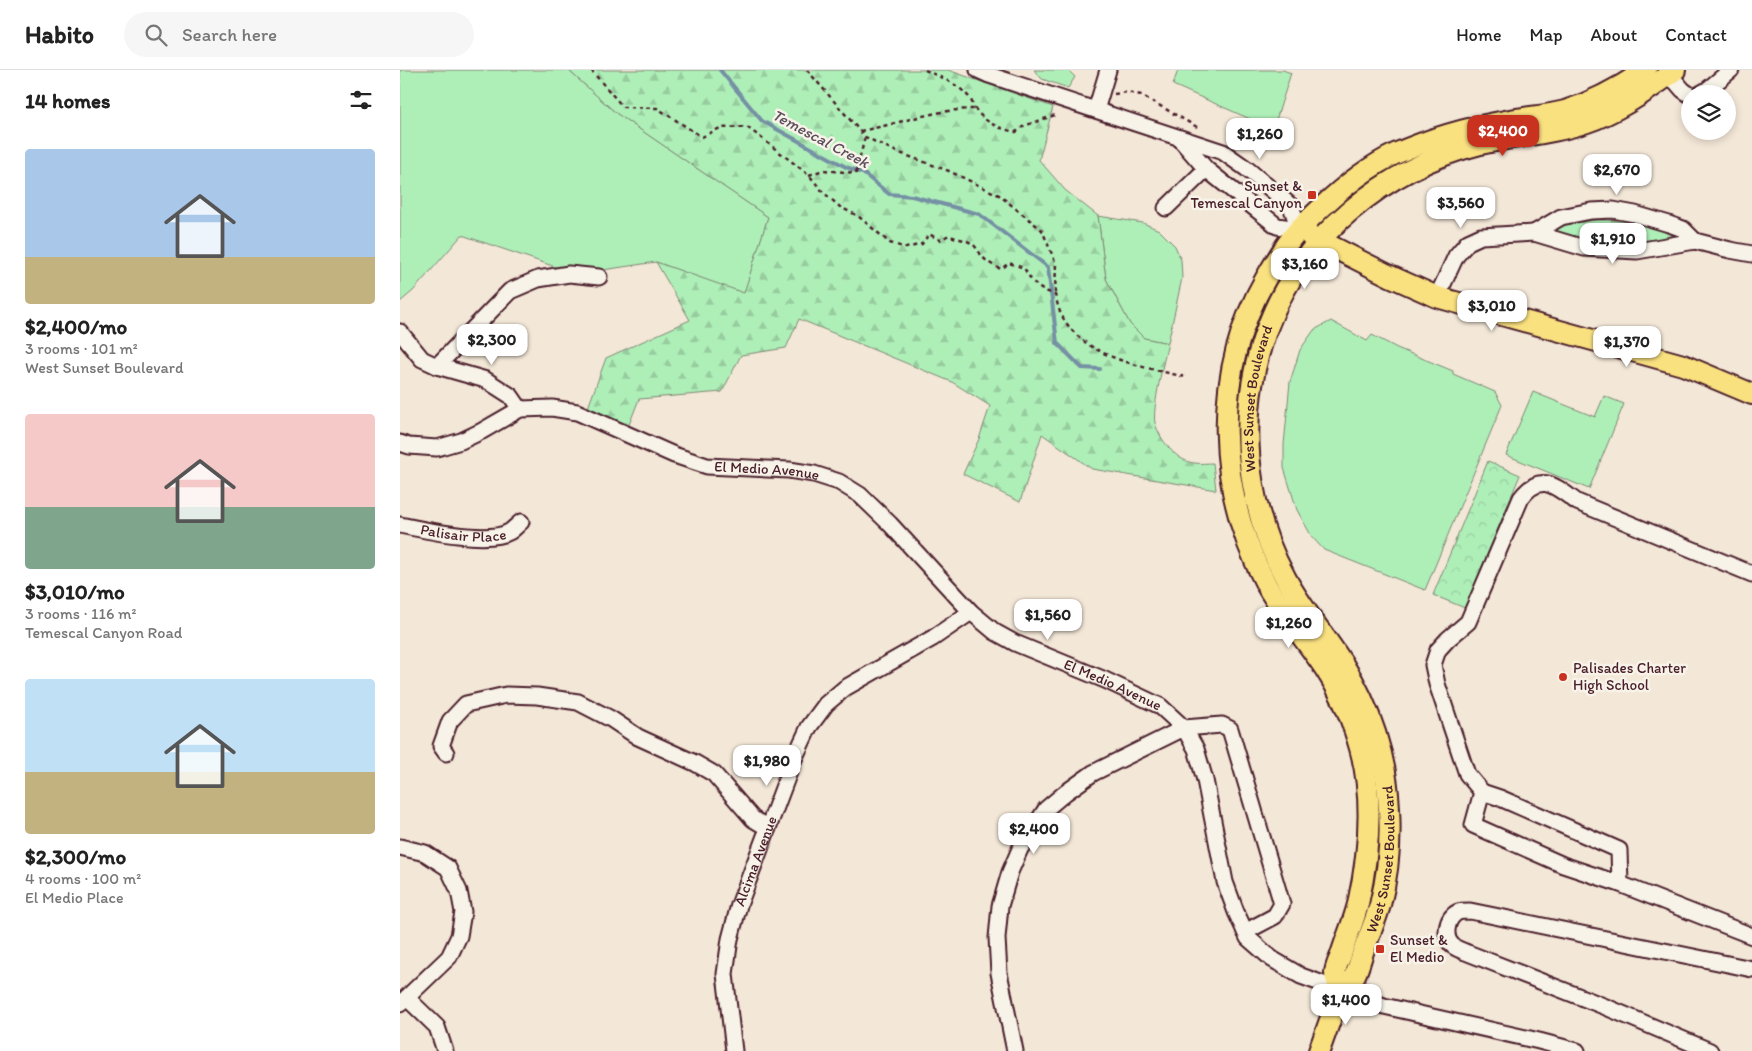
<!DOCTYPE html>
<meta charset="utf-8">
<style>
:root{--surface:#fff;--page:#f6f6f6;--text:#222;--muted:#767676;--line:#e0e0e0;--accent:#c8321e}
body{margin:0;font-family:Itim,sans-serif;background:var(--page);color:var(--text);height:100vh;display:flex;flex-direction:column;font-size:19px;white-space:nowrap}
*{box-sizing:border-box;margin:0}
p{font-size:16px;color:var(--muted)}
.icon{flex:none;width:28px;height:28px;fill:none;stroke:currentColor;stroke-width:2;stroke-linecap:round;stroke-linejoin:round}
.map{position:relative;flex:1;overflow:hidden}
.sheet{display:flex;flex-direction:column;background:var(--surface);width:400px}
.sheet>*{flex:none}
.buttons{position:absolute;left:1281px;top:15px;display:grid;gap:10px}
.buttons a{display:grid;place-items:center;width:55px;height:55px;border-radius:50%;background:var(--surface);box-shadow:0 2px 8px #0003;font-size:25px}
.price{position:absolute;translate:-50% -42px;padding:0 11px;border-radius:10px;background:#fff;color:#222;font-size:16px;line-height:32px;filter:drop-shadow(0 1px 2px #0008)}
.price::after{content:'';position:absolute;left:50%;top:30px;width:15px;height:11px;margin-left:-8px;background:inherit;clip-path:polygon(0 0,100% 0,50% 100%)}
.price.current{background:var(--accent);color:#fff}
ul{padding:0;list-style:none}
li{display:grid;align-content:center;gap:10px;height:265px;padding:0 25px}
li span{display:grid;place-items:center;height:155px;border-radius:5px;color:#555}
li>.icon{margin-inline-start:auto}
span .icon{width:90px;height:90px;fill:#fffc;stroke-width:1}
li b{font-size:21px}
h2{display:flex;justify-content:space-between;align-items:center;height:60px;padding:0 25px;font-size:21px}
header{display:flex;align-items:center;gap:30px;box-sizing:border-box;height:70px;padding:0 25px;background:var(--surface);border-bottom:1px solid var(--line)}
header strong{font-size:24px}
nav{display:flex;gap:28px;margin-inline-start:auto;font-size:18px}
.search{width:350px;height:45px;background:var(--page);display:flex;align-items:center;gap:12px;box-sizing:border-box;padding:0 18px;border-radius:28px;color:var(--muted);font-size:19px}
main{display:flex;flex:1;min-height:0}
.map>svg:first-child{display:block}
.grass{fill:#aeefb8;stroke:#7c8772}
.forest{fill:url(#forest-firs);stroke:#7c8772}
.park{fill:url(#park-crowns);stroke:#7c8772}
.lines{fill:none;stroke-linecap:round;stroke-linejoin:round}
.stream{stroke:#7590a4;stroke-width:4}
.minor-casing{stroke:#4a1f2b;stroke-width:19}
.major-casing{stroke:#4a1f2b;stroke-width:24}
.path{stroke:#4a1f2b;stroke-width:2.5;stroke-dasharray:4 4;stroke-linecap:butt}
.minor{stroke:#f7f3e8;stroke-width:15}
.major{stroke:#fae180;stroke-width:20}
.poi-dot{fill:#c8321e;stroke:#f7f3e8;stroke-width:2}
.labels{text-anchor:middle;stroke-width:5;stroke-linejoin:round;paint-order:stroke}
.poi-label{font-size:15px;fill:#4a1f2b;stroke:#f7f3e8;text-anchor:start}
.street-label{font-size:15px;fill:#4a1f2b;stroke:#f7f3e8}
.water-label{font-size:16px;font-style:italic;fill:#5c4e5d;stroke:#f7f3e8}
</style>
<header>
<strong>Habito</strong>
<div class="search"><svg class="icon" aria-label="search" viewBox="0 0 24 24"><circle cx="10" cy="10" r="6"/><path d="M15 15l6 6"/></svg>Search here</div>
<nav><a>Home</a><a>Map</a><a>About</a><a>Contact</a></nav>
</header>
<main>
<section class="sheet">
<h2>14 homes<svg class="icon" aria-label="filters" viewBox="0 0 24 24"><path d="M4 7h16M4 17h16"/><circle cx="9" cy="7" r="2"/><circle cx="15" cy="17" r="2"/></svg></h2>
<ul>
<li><span style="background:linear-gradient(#a9c7e8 70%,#c2b280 0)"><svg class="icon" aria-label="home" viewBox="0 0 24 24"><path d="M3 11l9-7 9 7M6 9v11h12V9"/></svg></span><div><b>$2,400/mo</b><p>3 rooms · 101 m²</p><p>West Sunset Boulevard</p></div></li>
<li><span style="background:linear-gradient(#f6c9c9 60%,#7fa58c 0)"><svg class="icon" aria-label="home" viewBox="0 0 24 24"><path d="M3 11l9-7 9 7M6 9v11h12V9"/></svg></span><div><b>$3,010/mo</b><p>3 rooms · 116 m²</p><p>Temescal Canyon Road</p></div></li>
<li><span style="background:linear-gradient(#bfe0f5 60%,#c2b280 0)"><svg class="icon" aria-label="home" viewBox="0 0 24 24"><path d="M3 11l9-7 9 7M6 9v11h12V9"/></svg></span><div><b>$2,300/mo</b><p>4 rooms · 100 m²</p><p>El Medio Place</p></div></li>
</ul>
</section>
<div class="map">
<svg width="1352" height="981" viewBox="0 0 1352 981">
<defs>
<pattern id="forest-firs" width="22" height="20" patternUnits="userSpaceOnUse" patternTransform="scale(1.25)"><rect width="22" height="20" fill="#aeefb8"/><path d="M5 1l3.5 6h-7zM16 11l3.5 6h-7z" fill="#97cc9e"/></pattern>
<pattern id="park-crowns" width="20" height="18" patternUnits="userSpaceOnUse" patternTransform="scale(1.25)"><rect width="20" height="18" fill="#aeefb8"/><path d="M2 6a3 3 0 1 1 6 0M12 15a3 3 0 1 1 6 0" fill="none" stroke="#97cc9e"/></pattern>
</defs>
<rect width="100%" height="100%" fill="#f3e7d7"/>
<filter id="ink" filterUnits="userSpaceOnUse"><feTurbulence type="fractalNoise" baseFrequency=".02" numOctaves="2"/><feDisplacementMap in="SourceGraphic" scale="10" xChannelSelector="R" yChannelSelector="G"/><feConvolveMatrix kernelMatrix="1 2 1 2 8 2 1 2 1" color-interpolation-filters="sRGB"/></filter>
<g filter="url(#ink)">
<g class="grass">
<path d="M0,0h168l48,43 152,104 -24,77 -88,-32 -80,12 -114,-39 -49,56 -13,11z"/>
<path d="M634,0h34l7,7 -7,11 -26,-9z"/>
<path d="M778,0h105l8,3 -15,47 -10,6 -93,-41z"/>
<path d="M698,146l45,7 16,7 16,16 6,14 1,18 -14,65 -24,-5 -14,-14 -24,-45z"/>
<path d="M1196,150c31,1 52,1 79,18l-47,6h-34l-42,-13 16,-7z"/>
<path d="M931,251l36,20 5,-6 25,13 56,23v3l42,18 7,13 -77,185 -101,-40 -12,-13 -15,-27 -13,-42v-23l6,-63 10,-32 14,-20z"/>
<path d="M1133,322l62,25 9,-21 20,8 -35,85 -83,-34z"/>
</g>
<path class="forest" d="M168,0h380l105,37 -14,53 26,30 33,26 8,63 24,45 14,14 24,5c-4,17 -16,65 -13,80 5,17 21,38 39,40 6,1 13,0 19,0l3,27 -124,-21 -50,-35 -22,68 -57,-28 16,-35 11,-33 -38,-24 -153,-63 -13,29 -45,7 -19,37 -83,7 -14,36 -40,-19 21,-58 84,-38 -34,-58 88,31 24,-76 -152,-104z"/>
<path class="park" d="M1088,391l32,14 -55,133 -32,-13z"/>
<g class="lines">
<path class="stream" d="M320,0l42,51 84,46 17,6 26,21 23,2 67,18 69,53 9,76 25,25 18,1"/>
<defs>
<g id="minor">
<path d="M578,0l11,5 234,77 24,17 44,37 8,23 -22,-3 -71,-57 -27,-31"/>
<path d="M1269,4l14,16 7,5"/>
<path d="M1300,24l7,-4 24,-20"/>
<path d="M696,40l12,-40"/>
<path d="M766,138l40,-39"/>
<path d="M1134,163l27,-16 30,-6 22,-1 22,4 34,10 14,5 12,12"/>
<path d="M1037,227l19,-41 12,-14 13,-6 53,-3 50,15 53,3 58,-10 35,9 22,4"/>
<path d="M0,262l22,27 15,7 49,14 25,16 9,13"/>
<path d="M37,296l73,-75 28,-12 31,-5 30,3"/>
<path id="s1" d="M0,373l9,3 28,2 24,-7 21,-10 38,-22 32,-1 25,4 97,43 33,11 82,4 25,4 25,8 21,13 30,29 81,88 24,20 20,11 90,37 55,26 24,22 12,21 9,31 20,102 11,30 12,26 24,21 29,17 83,30 155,35 38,10"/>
<path id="s2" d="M0,455c24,5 88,19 109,7 4,-2 8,-7 12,-10"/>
<path d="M46,683l-5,-7 9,-25 16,-17 40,-9 31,1 41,6 33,17 27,18 57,26 19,11 39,45 15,9"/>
<path d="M1082,722l-15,-18 -30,-90 -4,-19 5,-15 10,-11 20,-17 53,-124c20,-27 35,-11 56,4l175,72"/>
<path d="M0,777l25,6 23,15 11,23 4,21 -4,24 -10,21 -49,47"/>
<path d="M1220,814l-1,-34 -119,-52 -18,-6 -9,33 90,40 57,19 132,52"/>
<path d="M7,928l30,29 8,24"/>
<path id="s3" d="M334,981l-9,-77 5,-35 9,-34 55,-146 15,-32 17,-23 19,-16 88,-50 38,-26"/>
<path d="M615,981l-16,-78 -2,-35 3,-32 10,-34 10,-23 26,-40 19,-16 28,-20 91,-45 38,-3 8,4 52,175 -7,12 -30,16"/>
<path d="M1310,981l-104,-44 -138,-54c-5,-2 -11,-4 -15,-7 -10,-8 -7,-28 5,-34 3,-1 9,-1 12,-1l282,58"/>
</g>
<g id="major">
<path d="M909,165l81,41 47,21 246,68 69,29"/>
<path d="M940,920c-1,-5 -5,-12 -5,-17 0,-5 4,-13 6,-18 5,-17 13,-34 17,-51 11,-50 16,-106 2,-156 -7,-25 -17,-51 -31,-73 -18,-30 -45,-58 -62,-89 -51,-96 -56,-212 -1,-308 10,-17 20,-35 34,-50 7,-7 15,-14 22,-21 21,-20 46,-40 73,-53 36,-16 71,-26 110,-33 19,-4 41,-5 60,-10 28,-9 56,-24 81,-41"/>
<path id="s4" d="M919,981c5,-14 10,-28 15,-42 2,-6 3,-14 6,-19 4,-5 11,-8 14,-13 5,-9 7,-21 11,-30 5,-14 11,-28 15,-42 8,-31 11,-64 9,-96 -2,-51 -19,-102 -46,-145 -18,-29 -41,-55 -57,-85 -67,-122 -44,-278 64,-368 37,-32 82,-55 130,-67 35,-8 73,-10 107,-22 32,-11 61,-31 88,-52"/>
</g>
</defs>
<use href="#minor" class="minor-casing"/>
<use href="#major" class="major-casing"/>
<g class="path">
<path d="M191,0l32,37 34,1 45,29 18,-9 27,-1 62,48 14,17 17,15 18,9 32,27 16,5 16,-4 7,-10 11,6 9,-5c7,4 16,4 22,8 5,3 7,8 10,12 5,7 13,11 20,14l8,-6 15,5 8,13 9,8 14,6c2,6 3,13 6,19 22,44 80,52 124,63"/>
<path d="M407,0l58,67 32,15 52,19 50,24 43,35 14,34 -1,31"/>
<path d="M525,0c15,7 33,14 43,26 4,4 5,10 8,14 10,13 24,19 40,22l8,-6 34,-12"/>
<path d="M714,24l13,-2 14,3 56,32"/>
<path d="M460,61c39,-7 75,-22 115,-22"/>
<path d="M409,105l14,-5 33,3 9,-36"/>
</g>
<use href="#minor" class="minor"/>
<use href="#major" class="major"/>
</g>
</g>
<g class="poi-dot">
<rect x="907" y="120" width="10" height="10" rx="2.5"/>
<circle cx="1163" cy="607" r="5"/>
<rect x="975" y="874" width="10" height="10" rx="2.5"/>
</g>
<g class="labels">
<g class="poi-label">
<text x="902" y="121" text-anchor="end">Sunset &amp;<tspan x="902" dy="17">Temescal Canyon</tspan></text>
<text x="1173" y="603">Palisades Charter<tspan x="1173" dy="17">High School</tspan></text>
<text x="990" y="875">Sunset &amp;<tspan x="990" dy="17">El Medio</tspan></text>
</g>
<g class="street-label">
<text dy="5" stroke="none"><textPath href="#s4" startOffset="701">West Sunset Boulevard</textPath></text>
<text dy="5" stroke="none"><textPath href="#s1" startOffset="388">El Medio Avenue</textPath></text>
<text dy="5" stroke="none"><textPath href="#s2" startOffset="64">Palisair Place</textPath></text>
<text dy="5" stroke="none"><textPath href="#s1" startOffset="808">El Medio Avenue</textPath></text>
<text dy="5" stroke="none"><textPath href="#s4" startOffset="206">West Sunset Boulevard</textPath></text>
<text dy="5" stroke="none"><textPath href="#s3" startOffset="195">Alcima Avenue</textPath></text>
</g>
<g class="water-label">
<text transform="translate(421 68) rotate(28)" y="6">Temescal Creek</text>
</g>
</g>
</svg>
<div class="buttons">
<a><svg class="icon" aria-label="layers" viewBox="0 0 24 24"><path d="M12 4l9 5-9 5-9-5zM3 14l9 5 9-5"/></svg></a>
</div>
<b class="price current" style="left:1103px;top:87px">$2,400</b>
<b class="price" style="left:860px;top:90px">$1,260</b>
<b class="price" style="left:1217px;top:126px">$2,670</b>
<b class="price" style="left:1061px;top:159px">$3,560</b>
<b class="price" style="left:1213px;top:195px">$1,910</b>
<b class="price" style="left:905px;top:220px">$3,160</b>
<b class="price" style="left:1092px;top:262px">$3,010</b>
<b class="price" style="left:92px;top:296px">$2,300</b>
<b class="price" style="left:1227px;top:298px">$1,370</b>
<b class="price" style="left:648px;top:571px">$1,560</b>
<b class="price" style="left:889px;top:579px">$1,260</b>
<b class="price" style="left:367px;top:717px">$1,980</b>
<b class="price" style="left:634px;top:785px">$2,400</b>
<b class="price" style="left:946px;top:956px">$1,400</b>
</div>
</main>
